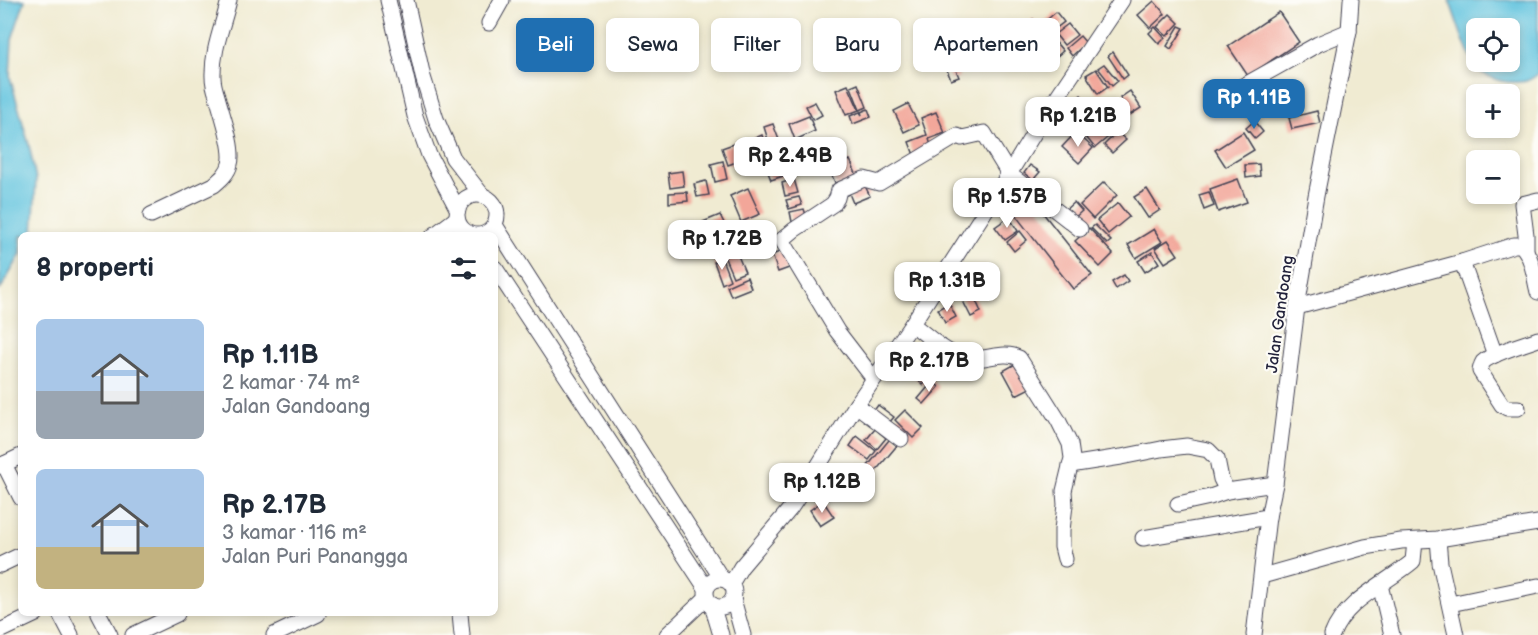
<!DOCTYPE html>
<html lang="id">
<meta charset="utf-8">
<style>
:root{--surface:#fff;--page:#f2f2f3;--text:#1f2937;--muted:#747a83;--accent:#1f6fb2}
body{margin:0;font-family:"Balsamiq Sans",sans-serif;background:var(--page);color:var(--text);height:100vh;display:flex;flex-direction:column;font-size:22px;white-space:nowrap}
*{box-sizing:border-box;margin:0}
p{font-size:20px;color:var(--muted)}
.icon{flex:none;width:33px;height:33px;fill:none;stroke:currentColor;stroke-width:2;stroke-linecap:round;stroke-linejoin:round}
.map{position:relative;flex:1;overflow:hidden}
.drawer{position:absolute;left:18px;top:232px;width:480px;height:384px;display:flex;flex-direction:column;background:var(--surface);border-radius:9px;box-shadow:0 3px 9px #0003}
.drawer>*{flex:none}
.hud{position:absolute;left:516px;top:18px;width:570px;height:54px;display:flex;gap:12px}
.fabs{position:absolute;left:1466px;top:18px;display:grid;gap:12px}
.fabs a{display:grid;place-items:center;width:54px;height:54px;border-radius:9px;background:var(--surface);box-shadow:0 3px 9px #0003;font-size:30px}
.price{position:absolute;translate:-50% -51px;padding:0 14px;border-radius:12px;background:#fff;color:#222;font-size:20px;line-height:39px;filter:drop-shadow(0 2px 3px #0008)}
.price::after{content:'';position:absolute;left:50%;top:36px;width:18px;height:14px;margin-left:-9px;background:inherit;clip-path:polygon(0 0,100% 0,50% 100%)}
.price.selected{background:var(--accent);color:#fff}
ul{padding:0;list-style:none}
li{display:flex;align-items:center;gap:18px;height:150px;padding:0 18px}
li span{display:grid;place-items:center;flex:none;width:168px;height:120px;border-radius:9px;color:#555}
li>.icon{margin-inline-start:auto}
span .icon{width:72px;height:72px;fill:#fffc;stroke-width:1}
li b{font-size:26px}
h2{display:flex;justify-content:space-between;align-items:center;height:72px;padding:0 18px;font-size:26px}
.tag{padding:0 21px;border-radius:9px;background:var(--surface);box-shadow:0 3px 9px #0003;font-size:21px;line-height:54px}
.tag.selected{background:var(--accent);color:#fff}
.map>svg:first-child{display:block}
.water{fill:#60c3de;stroke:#41728c;stroke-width:1.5;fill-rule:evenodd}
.building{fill:#f2a699}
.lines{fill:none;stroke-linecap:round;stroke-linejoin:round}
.minor-casing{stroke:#414052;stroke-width:17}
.minor{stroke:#fff;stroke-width:15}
.labels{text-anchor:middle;stroke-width:4.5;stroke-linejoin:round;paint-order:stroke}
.street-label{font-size:16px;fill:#22223b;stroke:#fdfcf7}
</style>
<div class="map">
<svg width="1538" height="635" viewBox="0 0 1538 635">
<rect width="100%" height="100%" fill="#fdfcf7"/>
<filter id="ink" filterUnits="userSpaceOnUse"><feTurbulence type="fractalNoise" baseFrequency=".0167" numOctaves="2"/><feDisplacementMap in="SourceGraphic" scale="12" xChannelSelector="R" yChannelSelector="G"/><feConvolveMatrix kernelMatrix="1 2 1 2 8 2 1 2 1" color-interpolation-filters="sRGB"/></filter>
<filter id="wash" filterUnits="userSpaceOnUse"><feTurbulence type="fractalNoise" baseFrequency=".008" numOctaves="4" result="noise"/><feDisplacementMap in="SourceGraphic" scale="24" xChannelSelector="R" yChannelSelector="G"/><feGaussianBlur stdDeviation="1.35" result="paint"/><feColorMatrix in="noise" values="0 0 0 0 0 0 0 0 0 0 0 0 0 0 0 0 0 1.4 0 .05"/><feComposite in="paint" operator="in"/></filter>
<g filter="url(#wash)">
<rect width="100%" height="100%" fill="#f0ebd2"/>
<g class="water">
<path d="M0,0h25l-13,39 -2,38 19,68 7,34 -3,56 -12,1v18l-21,36z"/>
<path d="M1449,0h89v74c-10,8 -13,8 -26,8 -12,0 -30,-6 -37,-16 -10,-16 -19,-48 -26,-66zM1476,28h33v34h-33z"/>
</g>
<g id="blocks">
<g class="building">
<path d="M1154,1l11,13 -15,14 -12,-13z"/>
<path d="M1056,12l8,10 -13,10 -8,-9z"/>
<path d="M1279,12l20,30 -51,34 -20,-30z"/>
<path d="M1170,14l9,9 -12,13 -10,-9z"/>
<path d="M1033,19l10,11 -16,14 -10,-11z"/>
<path d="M1068,24l9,11 -13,10 -9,-11z"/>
<path d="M1179,26l5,2 -13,21 -4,-3z"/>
<path d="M1155,27l10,11 -6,6 -10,-11z"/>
<path d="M1047,32l16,19 -15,13 -17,-19z"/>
<path d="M1080,36l6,7 -14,13 -6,-8z"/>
<path d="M1113,52l15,23 -5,4 -15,-23z"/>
<path d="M952,61l7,16 -8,3 -6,-15z"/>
<path d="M1104,64l14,17 -6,5 -14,-18z"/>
<path d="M1096,69l12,18 -10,7 -12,-19z"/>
<path d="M858,84l9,23 -7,3 -9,-23z"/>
<path d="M848,85l11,25 -13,5 -10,-25z"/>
<path d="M1130,91l11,17 -11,7 -10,-17z"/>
<path d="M1081,95l17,21 -21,16 -17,-20z"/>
<path d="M815,102l7,13 -9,5 -7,-14z"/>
<path d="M908,104l11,21 -15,7 -10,-21z"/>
<path d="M868,109l3,8 -18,7 -3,-8 10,-4 2,3 -1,-3z"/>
<path d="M1317,111l3,12 -28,6 -3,-11z"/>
<path d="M936,112l9,21 -16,6 3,10 -18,6 -5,-13 18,-7 -6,-17z"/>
<path d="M809,116l6,15 -20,9 -6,-16z"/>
<path d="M1101,117l12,16 -18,15 -13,-16z"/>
<path d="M1254,121l9,11 -8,7 -9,-11z"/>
<path d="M773,124l6,16 -10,3 -5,-16z"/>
<path d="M1076,132l17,16 -14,15 -17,-16z"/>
<path d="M1117,132l9,8 -14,13 -8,-8z"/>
<path d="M1243,132l11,18 -28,17 -11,-17z"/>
<path d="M762,135l3,10 -17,7 16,-4 3,15 -16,4 -3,-15 -4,-9z"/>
<path d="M736,143l6,17 -14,5 -6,-17z"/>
<path d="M788,160l4,13 -21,7 -5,-13z"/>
<path d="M823,160l3,11 -14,5 -4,-12z"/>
<path d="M850,160l8,18 -21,9 -8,-18z"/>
<path d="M723,161l4,18 -12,3 -4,-18z"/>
<path d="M1259,164l1,12 -14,2 -1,-13z"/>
<path d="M1030,165l10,7 -7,8 -9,-7z"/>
<path d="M682,171l2,15 -14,2 -2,-15z"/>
<path d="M794,179l4,14 -13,3 -3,-13z"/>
<path d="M1238,179l9,23 -29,10 -8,-23z"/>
<path d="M706,181l3,14 -12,2 -3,-13z"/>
<path d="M1104,182l13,13 -24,24 -13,-14z"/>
<path d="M864,184l6,12 -17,7 -5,-12z"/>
<path d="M748,188l12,26 -19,8 -11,-26z"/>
<path d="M1024,189l68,86 -19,14 -67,-86z"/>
<path d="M1147,189l13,21 -12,8 -14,-21z"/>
<path d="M687,192l1,9 -19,2v-10z"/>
<path d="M1209,192l5,14 -10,4 -5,-15z"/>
<path d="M799,197l3,8 -13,4 -3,-9z"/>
<path d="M1074,202l8,9 -9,8 -8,-9z"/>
<path d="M1118,203l11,14 -21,17 -11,-14z"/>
<path d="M804,209l3,9 -15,4 -2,-10z"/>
<path d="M720,215l4,8 -17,8 -4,-9z"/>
<path d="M1009,217l9,14 -13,9 -10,-13z"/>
<path d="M726,225l4,10 -15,7 -5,-10z"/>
<path d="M1095,225l16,16 -4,3 -16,-16z"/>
<path d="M1089,228l24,26 -13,13 -25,-26z"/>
<path d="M1154,229l8,13 -26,16 -8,-13z"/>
<path d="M1020,231l7,9 -13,11 -7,-9z"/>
<path d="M1168,240l10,15 -13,8 -10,-15z"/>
<path d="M736,251l9,21 -12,5 -9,-21z"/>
<path d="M782,251l7,17 -11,4 -6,-17z"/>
<path d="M1152,252l7,11 -14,9 -7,-11z"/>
<path d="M722,259l8,21 -8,4 -8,-22z"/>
<path d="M1124,275l4,6 -12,8 -4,-7z"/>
<path d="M747,277l4,11 -20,8 -4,-10z"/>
<path d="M973,294l8,18 -10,5 -9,-18z"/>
<path d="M949,303l7,14 -11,6 -7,-14z"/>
<path d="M927,354l11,10 -8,10 -12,-11z"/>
<path d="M1017,363l13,25 -14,7 -13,-24z"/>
<path d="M917,366l12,13 -6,6 -12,-12z"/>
<path d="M933,381l6,6 -15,17 -6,-5z"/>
<path d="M878,405l16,12 -6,7 -15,-12z"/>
<path d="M905,410l18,18 -10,10 -18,-18z"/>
<path d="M875,429l11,9 -9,11 -11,-9z"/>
<path d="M893,435l7,7 -26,31 -7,-6z"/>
<path d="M857,436l19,15 -7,9 -19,-14z"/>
<path d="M823,501l11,16 -14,9 -10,-16z"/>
</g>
</g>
</g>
<g filter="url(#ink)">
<use href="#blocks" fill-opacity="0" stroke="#414052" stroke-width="1.5"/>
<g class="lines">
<defs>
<g id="minor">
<path d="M388,0l27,116 14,39 29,55"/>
<path d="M406,0l17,77 13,42 17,39 29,37"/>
<path d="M489,23l13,-23"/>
<path d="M1236,90l82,-46 31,-13"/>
<circle cx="477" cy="215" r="20"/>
<path d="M151,215l63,-30c7,-6 14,-12 16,-21 5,-15 -9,-52 -13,-68 -2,-6 -4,-13 -4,-19 -1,-27 10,-51 16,-77"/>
<path d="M495,225l227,354"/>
<path d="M433,236l24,-18"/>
<path d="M1526,250v-15l-4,-31 16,-4"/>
<path d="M1462,262l33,93"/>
<path d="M495,268l211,320"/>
<path d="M1297,307l165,-45 52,-17h7c12,12 13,32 17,47"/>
<path d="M912,324c15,11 37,33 56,35 16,2 36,-9 51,-1l39,62 12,24 2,14 -8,33 1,14 -3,25v17l3,12"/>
<path d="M874,379l-37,-48 -55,-91 12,-10 39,-26 4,-6 2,-8 25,-11 15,4 78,-47 5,2 22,-5 25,41 71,55"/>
<path d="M856,405l45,34"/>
<path d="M1518,408h-11l-5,-3 -22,-34c1,-4 1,-6 3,-9 9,-9 42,-18 55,-23"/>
<path d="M4,464l17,34"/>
<path d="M1070,465l51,-8 40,-8 26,-3 21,4 9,9 4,20 6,12"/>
<path d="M0,466l21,-10"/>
<path d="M1178,504l32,-7 17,-6 48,-7"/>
<path d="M1143,538l125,-21"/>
<path d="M1438,539l2,24 16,72"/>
<path d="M0,565l21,-10"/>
<path d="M1262,576l103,-29 36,-6 37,-2 100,-16"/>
<circle cx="720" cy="593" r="14"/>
<path d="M731,584l10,-17 49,-58 20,-30 46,-74 56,-81 97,-150 36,-59 77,-115"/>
<path d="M1380,585l12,50"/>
<path d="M733,599l10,36"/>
<path d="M1450,604l88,-18"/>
<path d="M712,605l9,30"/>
<path d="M60,614l11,21"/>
<path d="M99,614l11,21"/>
<path d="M460,614l2,21"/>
<path d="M0,631l36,-17"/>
<path d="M133,635l44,-21"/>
<path d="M274,635l44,-21"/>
<path d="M667,635l39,-37"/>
<path d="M1254,635l14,-118 7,-33 22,-177 19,-111 33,-165 2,-31"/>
<path d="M1332,635c13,-35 54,-51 81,-74l2,-20"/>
</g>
</defs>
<use href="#minor" class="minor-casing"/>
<use href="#minor" class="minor"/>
</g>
</g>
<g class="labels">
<g class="street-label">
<text transform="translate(1279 314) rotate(-82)" y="6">Jalan Gandoang</text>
</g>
</g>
</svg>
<div class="fabs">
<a><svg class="icon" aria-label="locate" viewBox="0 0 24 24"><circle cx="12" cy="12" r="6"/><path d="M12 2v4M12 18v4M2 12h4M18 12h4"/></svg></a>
<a>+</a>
<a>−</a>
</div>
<b class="price selected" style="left:1254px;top:130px">Rp 1.11B</b>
<b class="price" style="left:1078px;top:148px">Rp 1.21B</b>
<b class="price" style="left:790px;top:188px">Rp 2.49B</b>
<b class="price" style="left:1007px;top:229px">Rp 1.57B</b>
<b class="price" style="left:722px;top:271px">Rp 1.72B</b>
<b class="price" style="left:947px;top:313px">Rp 1.31B</b>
<b class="price" style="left:929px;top:393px">Rp 2.17B</b>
<b class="price" style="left:822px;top:514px">Rp 1.12B</b>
<div class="hud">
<a class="tag selected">Beli</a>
<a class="tag">Sewa</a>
<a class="tag">Filter</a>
<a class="tag">Baru</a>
<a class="tag">Apartemen</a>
</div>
<section class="drawer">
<h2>8 properti<svg class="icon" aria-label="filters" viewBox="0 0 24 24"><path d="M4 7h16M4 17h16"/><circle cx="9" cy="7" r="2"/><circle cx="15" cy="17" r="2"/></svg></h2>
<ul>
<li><span style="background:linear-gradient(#a9c7e8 60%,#9aa5b1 0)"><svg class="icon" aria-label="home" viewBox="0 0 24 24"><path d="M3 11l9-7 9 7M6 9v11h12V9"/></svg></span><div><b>Rp 1.11B</b><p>2 kamar · 74 m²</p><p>Jalan Gandoang</p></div></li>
<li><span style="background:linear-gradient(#a9c7e8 65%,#c2b280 0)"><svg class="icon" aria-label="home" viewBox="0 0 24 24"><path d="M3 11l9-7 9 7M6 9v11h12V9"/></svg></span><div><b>Rp 2.17B</b><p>3 kamar · 116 m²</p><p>Jalan Puri Panangga</p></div></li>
</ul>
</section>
</div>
